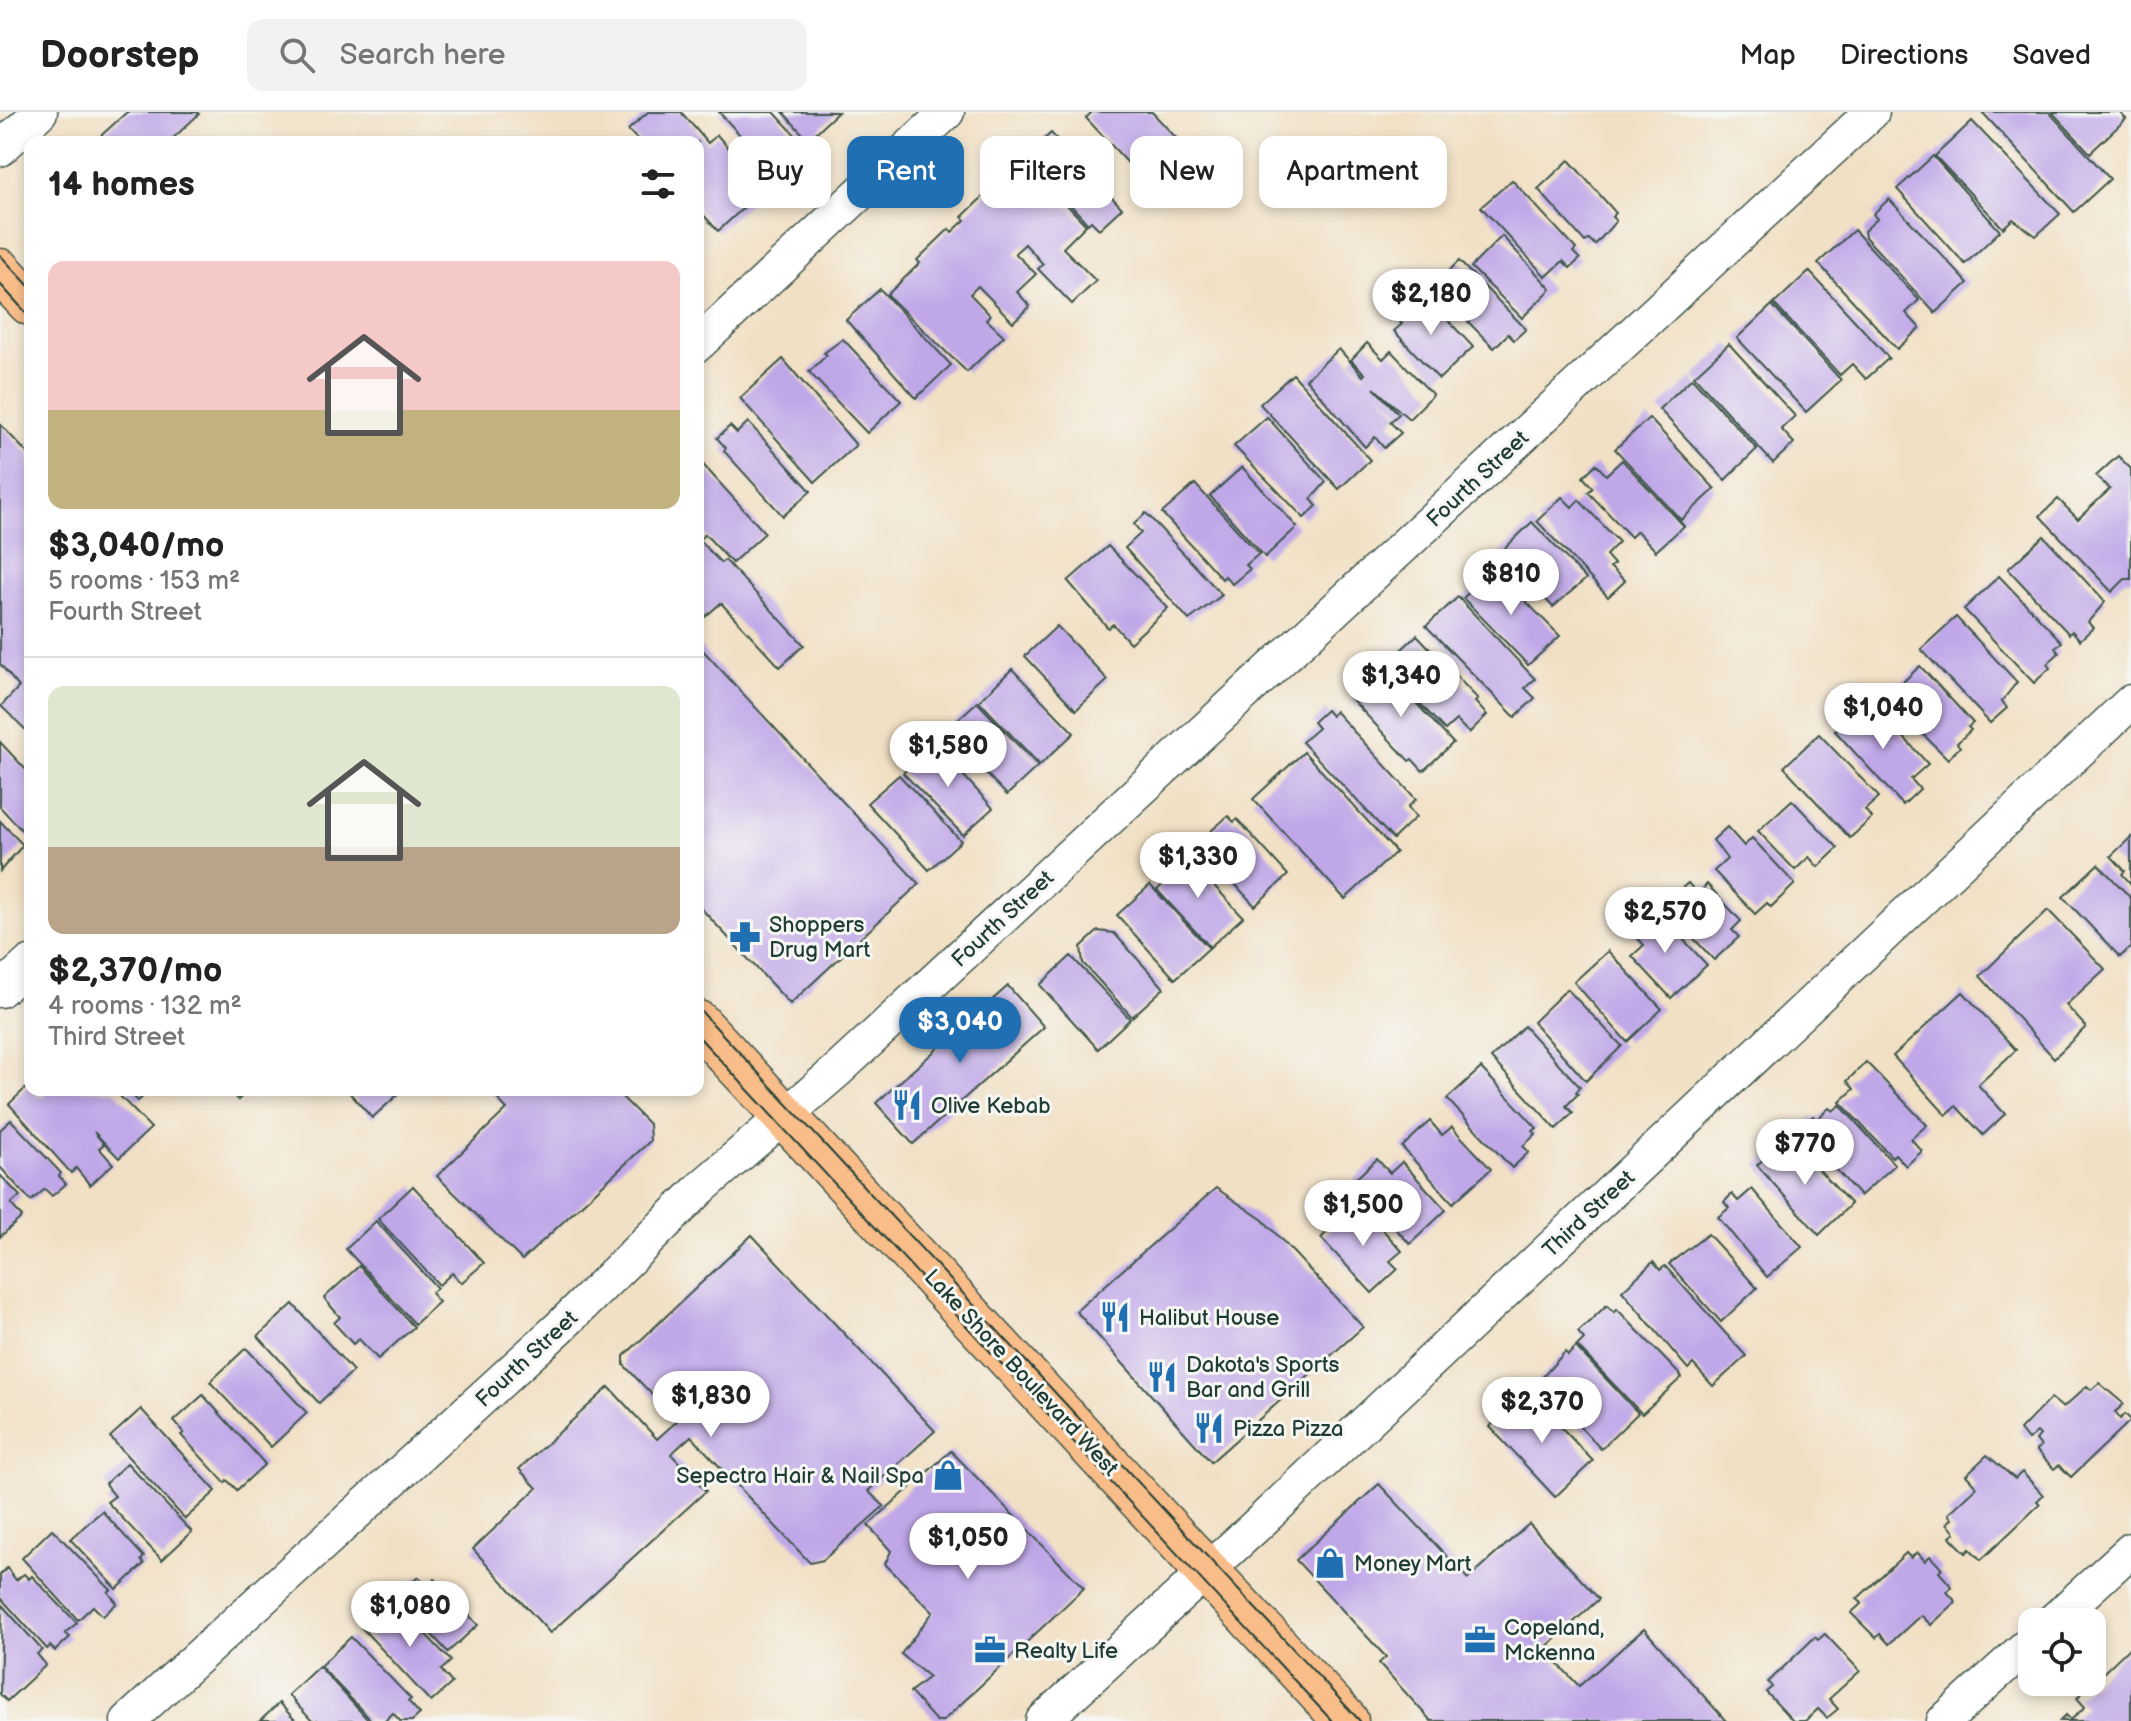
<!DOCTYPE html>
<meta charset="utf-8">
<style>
:root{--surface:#fff;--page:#f2f2f2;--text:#222;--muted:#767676;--line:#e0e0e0;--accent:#1f6fb2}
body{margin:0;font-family:"Balsamiq Sans",sans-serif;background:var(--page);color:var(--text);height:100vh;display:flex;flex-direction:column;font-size:30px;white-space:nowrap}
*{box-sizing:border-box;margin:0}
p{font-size:26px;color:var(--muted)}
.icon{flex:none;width:44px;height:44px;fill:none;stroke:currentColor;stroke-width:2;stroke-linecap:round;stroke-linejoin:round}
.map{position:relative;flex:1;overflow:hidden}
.details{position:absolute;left:24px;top:24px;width:680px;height:960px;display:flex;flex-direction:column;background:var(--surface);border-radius:16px;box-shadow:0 4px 12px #0003}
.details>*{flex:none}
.guide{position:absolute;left:728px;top:24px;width:760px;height:72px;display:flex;gap:16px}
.fabs{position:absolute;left:2018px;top:1496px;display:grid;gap:16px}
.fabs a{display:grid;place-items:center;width:88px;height:88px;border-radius:16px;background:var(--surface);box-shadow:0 4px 12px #0003;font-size:40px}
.price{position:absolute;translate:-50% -68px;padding:0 18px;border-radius:28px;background:#fff;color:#222;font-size:26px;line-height:52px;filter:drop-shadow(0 2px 4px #0008)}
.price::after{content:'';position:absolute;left:50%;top:48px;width:24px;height:18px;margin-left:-12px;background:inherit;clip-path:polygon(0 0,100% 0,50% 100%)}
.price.current{background:var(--accent);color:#fff}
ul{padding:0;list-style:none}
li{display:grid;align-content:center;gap:16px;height:424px;padding:0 24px}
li+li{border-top:2px solid var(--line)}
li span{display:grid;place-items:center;height:248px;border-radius:16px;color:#555}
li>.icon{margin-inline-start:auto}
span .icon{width:144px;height:144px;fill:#fffc;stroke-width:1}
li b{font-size:34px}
h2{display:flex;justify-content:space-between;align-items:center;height:96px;padding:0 24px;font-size:34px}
.chip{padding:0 28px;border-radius:16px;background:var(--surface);box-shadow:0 4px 12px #0003;font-size:28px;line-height:72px}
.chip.current{background:var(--accent);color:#fff}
header{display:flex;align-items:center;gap:48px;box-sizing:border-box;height:112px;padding:0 40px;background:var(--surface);border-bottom:2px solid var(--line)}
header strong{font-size:38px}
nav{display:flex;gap:44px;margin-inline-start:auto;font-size:28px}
.search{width:560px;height:72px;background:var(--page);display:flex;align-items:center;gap:20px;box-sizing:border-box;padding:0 28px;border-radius:16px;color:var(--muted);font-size:30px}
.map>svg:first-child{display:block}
.building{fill:#c0a7e8}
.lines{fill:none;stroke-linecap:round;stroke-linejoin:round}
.minor-casing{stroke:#3e554a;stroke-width:37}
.primary-casing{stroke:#3e554a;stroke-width:47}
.minor{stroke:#fff;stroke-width:34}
.primary{stroke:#f8bd89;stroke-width:44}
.tram{stroke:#1f3d34;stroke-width:2}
.labels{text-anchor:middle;stroke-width:6;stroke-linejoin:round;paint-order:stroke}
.street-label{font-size:22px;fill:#1f3d34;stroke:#f6f6f2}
.poi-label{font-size:22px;fill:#1f3d34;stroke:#f6f6f2;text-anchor:start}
</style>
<header>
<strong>Doorstep</strong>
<div class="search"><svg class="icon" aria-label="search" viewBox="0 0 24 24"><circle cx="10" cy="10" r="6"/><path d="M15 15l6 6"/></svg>Search here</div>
<nav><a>Map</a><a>Directions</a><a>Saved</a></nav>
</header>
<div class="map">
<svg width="2131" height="1609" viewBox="0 0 2131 1609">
<rect width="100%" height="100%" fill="#f6f6f2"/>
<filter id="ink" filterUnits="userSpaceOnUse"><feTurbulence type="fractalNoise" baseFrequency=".0125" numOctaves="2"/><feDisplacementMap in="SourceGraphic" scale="16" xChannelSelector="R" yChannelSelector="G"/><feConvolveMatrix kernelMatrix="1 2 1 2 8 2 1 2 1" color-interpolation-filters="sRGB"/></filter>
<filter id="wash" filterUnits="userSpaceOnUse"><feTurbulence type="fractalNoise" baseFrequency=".006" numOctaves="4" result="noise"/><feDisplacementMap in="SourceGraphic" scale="32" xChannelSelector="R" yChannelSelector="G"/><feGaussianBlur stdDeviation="1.8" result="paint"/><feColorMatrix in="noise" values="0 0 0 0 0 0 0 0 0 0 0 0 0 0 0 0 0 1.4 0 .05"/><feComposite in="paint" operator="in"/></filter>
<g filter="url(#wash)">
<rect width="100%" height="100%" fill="#f1e0c4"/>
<g id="blocks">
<g class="building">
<path d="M127,0h70l2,2 -30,28h-75z"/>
<path d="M648,0h33l27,31 9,-8 37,42 -2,2 10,12 -44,40 -20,-22v-67h-58l-12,-12z"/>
<path d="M719,0h55l38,41 -30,28z"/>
<path d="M783,0h55l-30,28z"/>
<path d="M1092,0h60l27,29 -38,36 -55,-59z"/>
<path d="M1982,0h67l61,67 -36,33z"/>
<path d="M2052,0h67l7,7 -36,34z"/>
<path d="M1972,9l88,93 -24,22 -23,-17 -10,9 -68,-72z"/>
<path d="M1051,21l71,75 -23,21 -8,-8 -3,3 -62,-68z"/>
<path d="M1933,44l67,75 -35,33 -68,-75z"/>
<path d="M1024,47l62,66 -23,23 33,33 -24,23 -34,-35 5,-5 -18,-20 -10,9 21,21 -19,18 13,14 -17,16 -35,-36 -8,8 20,21 -4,4 18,17 -37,36 -80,-77 33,-32 -3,-3 32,-31 3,3 13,-12 -3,-3 31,-30 2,4z"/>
<path d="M1569,48l47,53 -4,4 4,4 -21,24 -6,-6 -4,3 -47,-53z"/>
<path d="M1512,68l64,69 -3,3 7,7 -10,9 -7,-7 -17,16 -65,-70z"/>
<path d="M1889,87l79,84 -33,30 -70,-76 -1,-6 13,-12 -4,-5z"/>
<path d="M1854,118l65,70 -13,13 14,15 -23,21 -79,-86z"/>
<path d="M1502,124l49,53 -29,29 -51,-51z"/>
<path d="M1459,149l67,68 -12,11 -6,-6 -14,14 -61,-62z"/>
<path d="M1809,159l80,87 -23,21 -14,-15 -12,11 -66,-71z"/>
<path d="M880,177l71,76 -35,33 -70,-78z"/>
<path d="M1410,186l10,12 9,-10 44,47 -34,32 -45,-48 8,-7 -9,-10z"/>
<path d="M1772,193l69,75 -35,32 -69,-74z"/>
<path d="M843,227l58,62 -34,32 -58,-61 18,-17 -3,-2z"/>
<path d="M1367,231l16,16 8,-8 42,44 -24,24 -35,-31 25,26 -9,8 11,11 -17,15 -9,-11 -10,10 -59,-68 33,-30 24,27 2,-2 -14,-14z"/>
<path d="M1729,232l66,72 -14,13 13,14 -21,20 -79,-87z"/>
<path d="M783,247l73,86 -41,37 -75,-84z"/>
<path d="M1293,262l77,86 -31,29 -79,-85z"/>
<path d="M1692,266l65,71 -32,31 -66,-71z"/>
<path d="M1267,305l59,65 -15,17 6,7 -13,12 -70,-72z"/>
<path d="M1649,306l66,71 -34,31 -66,-71z"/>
<path d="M748,310l63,69 -28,25 -59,-65 2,-3 -9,-10 13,-12 7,7z"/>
<path d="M0,312l30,32v278l-29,-28 18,-19 -19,-23z"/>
<path d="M2118,344l13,13v110h-6l-13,13 -72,-76 18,-17 20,20 32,-30 -14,-13z"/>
<path d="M698,347l67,74 -33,30 -27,-29 -6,6 22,23 4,-3 79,85 -24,22 -59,-64 -23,20z"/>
<path d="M1622,348l62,66 -28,25 -19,-20 -6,6 -43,-45 5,-4 -10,-11 13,-13 10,11z"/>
<path d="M1242,355l55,60 -32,30 -55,-61z"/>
<path d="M1195,372l64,70 -13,11 4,4 -18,15 -7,-8 -3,3 -60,-66z"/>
<path d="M1562,385l10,10 7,-7 40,42 -13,13 8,9 -4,3 15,14 -17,16 -71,-76z"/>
<path d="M1146,401l76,82 -33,25 -64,-72 16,-15 -7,-9z"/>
<path d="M1532,410l54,57 -33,28 -52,-55z"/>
<path d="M2044,424l61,66 -17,20 5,6 -13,12 -8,-9 -3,3 -61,-65z"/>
<path d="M1108,434l60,62 -38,35 -17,-19 -5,4 -40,-47z"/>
<path d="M1494,457l66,67 -32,29 -65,-67z"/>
<path d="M1999,464l63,66 -7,6 4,5 -12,11 3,4 -16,15 -70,-74z"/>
<path d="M1458,485l77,82 -10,9 10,10 -20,19 -89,-91z"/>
<path d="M1956,505l61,65 -15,19 5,7 -17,15 -69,-74z"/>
<path d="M1057,514l51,54 -32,30 -51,-54z"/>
<path d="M1417,523l61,64 -3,3 12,13 -18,18 -13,-13 -11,10 -61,-64z"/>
<path d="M698,533l221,239 -129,120 -92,-99z"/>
<path d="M1382,554l71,77 -30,28 -11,-12 -3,2 -60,-65z"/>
<path d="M1920,554l53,57 -5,4 3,3 -14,13 3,4 -12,12 -62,-61z"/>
<path d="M1012,557l62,64 -34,32 -61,-64z"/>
<path d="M1870,588l58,64 -17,15 9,10 -17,16 -68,-74z"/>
<path d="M977,590l61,64 -31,29 -62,-64z"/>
<path d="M1326,598l5,6 4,-5 81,88 -8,8 8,10 -23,22 -91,-97 16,-14 -5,-6z"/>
<path d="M1819,622l60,63 -14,13 7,8 -22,20 -66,-71z"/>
<path d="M0,630l30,32v65l-30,-32z"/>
<path d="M934,631l59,65 -30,27 -60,-62z"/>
<path d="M1304,640l92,100 -51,47 -92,-100z"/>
<path d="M899,663l62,66 -32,29 -62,-67z"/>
<path d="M1792,688l46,48 -20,19 -9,-10 -14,13 -37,-39z"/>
<path d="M1228,704l6,6 3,-3 51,56 -33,31 -52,-57 5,-4 -5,-7z"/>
<path d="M0,709l23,24 -23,26z"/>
<path d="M1727,715l17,19 8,-8 43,46 -24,23 -4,-4 -12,11 -41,-43 13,-12 -14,-19z"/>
<path d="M2131,725v47l-9,-10 3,-3 -14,-15z"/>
<path d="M1181,738l62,67 -33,30 -53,-57 12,-11 -8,-10z"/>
<path d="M2098,752l33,34v49l-11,10 -57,-60z"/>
<path d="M1688,771l10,11 9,-10 34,37 -9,9 7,7 -25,23 -45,-48 4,-4 -7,-6z"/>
<path d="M1150,773l59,63 -34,31 -58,-64z"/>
<path d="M2048,798l57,59 -39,36 20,22 -32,31 -74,-82z"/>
<path d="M1646,799l18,20 6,-6 37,40 -36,33 -39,-42 12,-11 -16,-17z"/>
<path d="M1098,819l16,2 50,55 -32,29 -49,-54 -2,-16z"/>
<path d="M1608,839l54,58 -35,33 -53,-60z"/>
<path d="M1071,844l59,63 -32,30 -58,-64z"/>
<path d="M1008,874l36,41 -131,117 -37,-41z"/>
<path d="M1567,877l55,57 -36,35 -53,-59z"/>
<path d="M1963,880l53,58 -38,35 27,29 -22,21 -27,-29 -10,9 -53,-59z"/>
<path d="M1524,914l56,61 -4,5 2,2 -12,12 7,7 -17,16 -65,-71z"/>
<path d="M1866,950l61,63 -16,14 11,12 -16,15 -11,-12 -3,3 -52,-55 14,-13 -7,-8z"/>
<path d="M1481,956l56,60 -4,3 3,3 -13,12 6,6 -17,16 -65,-69z"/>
<path d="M30,972v6l11,7 8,-7h65l37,38 -32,30 -25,-26 10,12 -5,4 14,16 -23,21 -14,-17 -5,5 -62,-69z"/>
<path d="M127,978h23l-12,11z"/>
<path d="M228,978h20l-10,10z"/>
<path d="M347,978h56l-31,28z"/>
<path d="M489,978h126l34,34 1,17 -128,119 -85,-84 70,-67z"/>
<path d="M1840,993l55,60 -35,31 -55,-61 4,-3 -6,-7 10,-9 3,4 13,-12 4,3z"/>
<path d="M11,1008l50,53 -2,3 7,8 -14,12 -7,-7 -14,12 -31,-34v-37z"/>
<path d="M1430,1009l12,14 10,-8 39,42 -38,34 -51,-56z"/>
<path d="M1789,1032l3,3 3,-3 56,60 -32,31 -62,-70 11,-10 4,4z"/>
<path d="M1377,1047l13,14 12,-11 44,48 -36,34 -43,-46 -3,3 -15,-16z"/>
<path d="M0,1063l20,21 -9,8 11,13 -22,20z"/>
<path d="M413,1074l71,77 -23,20 -9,-10 -13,12 -61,-66z"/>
<path d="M1216,1076l47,32 100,107 -152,135 -135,-151z"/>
<path d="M1752,1077l50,58 -35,30 -49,-60 11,-9 -5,-6 8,-8 6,7z"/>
<path d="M1358,1091l44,48 -12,10 8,8 -26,24 -51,-55z"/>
<path d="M376,1109l61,67 -6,5 8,9 -24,22 -69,-75z"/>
<path d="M1708,1122l49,54 -36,34 -52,-58z"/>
<path d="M752,1123l183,196 -67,60 16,15 -61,54 -13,3 -119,-127 -20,18 35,37 -156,142 -77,-84 64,-61 -18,-19 90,-82 48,52 20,-18 -53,-56v-9z"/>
<path d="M1653,1150l7,8 5,-4 81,90 -33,30 -20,-22 -5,5 -66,-78z"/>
<path d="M359,1154l55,61 -36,32 -19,-20 -6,5 -19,-21 6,-6 -16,-19z"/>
<path d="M293,1192l60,67 -34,32 -61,-67z"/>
<path d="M1607,1193l7,7 3,-3 65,68 -40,37 -65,-68 7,-7 -6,-7z"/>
<path d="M1576,1235l62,66 -37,36 -63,-67 27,-30 3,3z"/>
<path d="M246,1236l61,65 -36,34 -61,-65z"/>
<path d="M2099,1271l25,21 -9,8 5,7 5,-5 6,6 -60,57 -12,-12 -5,4 -18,-19 5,-4 -5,-6 4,-5 -3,-3 -9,8 -8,-10 31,-32 12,10 24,-22 4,4z"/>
<path d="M1530,1282l63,67 -38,36 -65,-70 16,-20 5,5z"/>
<path d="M203,1283l62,69 -28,26 -10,-10 -2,3 -44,-48 3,-2 -10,-12z"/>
<path d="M141,1297l75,82 -31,28 -75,-82z"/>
<path d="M951,1339l133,137 -141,133h-7l-26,-29 19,-15 -28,-23 32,-42 -48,-48 6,-13 -23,-26z"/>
<path d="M1987,1343l28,24 7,-7 21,23 -6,6 3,3 -59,56 -11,-11 -4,4 -16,-16 5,-4 -8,-10 5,-4 -4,-5 29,-27 -11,-12z"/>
<path d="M127,1351l65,69 -30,28 -55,-58 8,-6 -10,-12z"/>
<path d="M1379,1372l89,95 61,-55 70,75 -55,50 35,37 65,-57 82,92h-295l-52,-58 7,-6 -90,-97z"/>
<path d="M102,1399l42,46 -3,3 3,4 -27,25 -47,-50z"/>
<path d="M52,1417l59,61 -3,2 9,11 -14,13 -10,-10 -15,14 -56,-62z"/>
<path d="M1917,1440l8,9 5,-5 12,13 -3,3 13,15 -5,5 9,10 -25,23 -10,-10 -32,29 -9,-10 -4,4 -25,-25 11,-10 -5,-4 49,-46 5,5z"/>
<path d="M7,1456l9,12 8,-6 5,5 3,-3 45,47 -12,10 5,4 -15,14 -5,-5 -3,3 -47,-52v-22z"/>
<path d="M418,1465l9,10 8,-8 43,46 -30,27 -43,-46 8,-7 -9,-9z"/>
<path d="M392,1487l59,62 -10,9 11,13 -21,19 -70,-75z"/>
<path d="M2,1493l40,45 -5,4 9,11 -39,36 -7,-7z"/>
<path d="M1825,1522l35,37 -31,28 9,10 -11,9 -9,-9 -13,12h-12l-27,-29 6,-5 -4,-5 47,-45 3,3z"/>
<path d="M351,1525l60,62 -3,2 12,13 -8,7h-12l-7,-8 -8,8h-13l-52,-55z"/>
<path d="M2131,1534v75h-71l6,-6 5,5 14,-13 -8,-9z"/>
<path d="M319,1554l50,55h-57l-24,-26z"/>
<path d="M279,1591l17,18h-36z"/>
</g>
</g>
</g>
<g filter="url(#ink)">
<use href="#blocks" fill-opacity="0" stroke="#3e554a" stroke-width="2"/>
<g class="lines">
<defs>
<g id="minor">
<path d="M0,37l40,-37"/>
<path d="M698,232l249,-232"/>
<path d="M0,878l30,-27"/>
<path d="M2052,1510l79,-72"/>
<path d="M128,1609l431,-393 143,-141 137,-118 1033,-957"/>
<path d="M1043,1609l216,-198 872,-821"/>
<path d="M1944,1609l88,-80"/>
</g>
<g id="primary">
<path d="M0,159l30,32"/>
<path d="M698,911l648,698"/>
</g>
</defs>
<use href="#minor" class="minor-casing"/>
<use href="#primary" class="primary-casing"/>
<use href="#minor" class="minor"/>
<use href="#primary" class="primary"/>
<g class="tram">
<path d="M0,143l30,32"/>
<path d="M0,172l30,33"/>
<path d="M698,896l662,713"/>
<path d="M698,924l634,685"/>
</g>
</g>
</g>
<defs>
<symbol id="pharmacy-bare" viewBox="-9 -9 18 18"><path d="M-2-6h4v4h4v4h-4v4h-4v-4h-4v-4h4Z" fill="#1f6fb2" stroke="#f6f6f2" stroke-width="2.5" paint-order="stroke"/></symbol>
<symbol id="restaurant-bare" viewBox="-9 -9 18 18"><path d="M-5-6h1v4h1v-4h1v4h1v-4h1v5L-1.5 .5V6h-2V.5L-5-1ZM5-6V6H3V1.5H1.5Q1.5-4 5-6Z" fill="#1f6fb2" stroke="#f6f6f2" stroke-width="2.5" paint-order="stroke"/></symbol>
<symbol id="shop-bare" viewBox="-9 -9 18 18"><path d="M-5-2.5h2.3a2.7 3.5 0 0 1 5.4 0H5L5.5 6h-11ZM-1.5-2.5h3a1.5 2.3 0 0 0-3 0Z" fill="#1f6fb2" stroke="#f6f6f2" stroke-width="2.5" paint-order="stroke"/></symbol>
<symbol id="office-bare" viewBox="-9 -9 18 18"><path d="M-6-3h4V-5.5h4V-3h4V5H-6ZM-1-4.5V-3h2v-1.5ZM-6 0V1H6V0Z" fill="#1f6fb2" stroke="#f6f6f2" stroke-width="2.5" paint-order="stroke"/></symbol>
</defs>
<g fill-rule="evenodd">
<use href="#pharmacy-bare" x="723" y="803" width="44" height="44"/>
<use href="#restaurant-bare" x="885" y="971" width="44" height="44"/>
<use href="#restaurant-bare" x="1093" y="1183" width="44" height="44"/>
<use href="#restaurant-bare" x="1140" y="1243" width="44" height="44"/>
<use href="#restaurant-bare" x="1187" y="1294" width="44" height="44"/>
<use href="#shop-bare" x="926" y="1341" width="44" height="44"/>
<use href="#shop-bare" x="1308" y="1429" width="44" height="44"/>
<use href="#office-bare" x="1458" y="1506" width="44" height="44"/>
<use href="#office-bare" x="968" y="1516" width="44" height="44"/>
</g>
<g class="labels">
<g class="street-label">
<text transform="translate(1477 366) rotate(-43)" y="8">Fourth Street</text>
<text transform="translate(1002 806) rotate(-43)" y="8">Fourth Street</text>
<text transform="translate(1588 1101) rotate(-43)" y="8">Third Street</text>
<text transform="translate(526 1246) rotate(-43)" y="8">Fourth Street</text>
<text transform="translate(1022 1260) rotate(47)" y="8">Lake Shore Boulevard West</text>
</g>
<g class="poi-label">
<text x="769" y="820">Shoppers<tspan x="769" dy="25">Drug Mart</tspan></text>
<text x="931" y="1001">Olive Kebab</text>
<text x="1139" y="1213">Halibut House</text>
<text x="1186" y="1260">Dakota's Sports<tspan x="1186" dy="25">Bar and Grill</tspan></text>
<text x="1233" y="1324">Pizza Pizza</text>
<text x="924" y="1371" text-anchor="end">Sepectra Hair &amp; Nail Spa</text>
<text x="1354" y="1459">Money Mart</text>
<text x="1504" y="1523">Copeland,<tspan x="1504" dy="25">Mckenna</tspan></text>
<text x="1014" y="1546">Realty Life</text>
</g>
</g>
</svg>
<div class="fabs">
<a><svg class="icon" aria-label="locate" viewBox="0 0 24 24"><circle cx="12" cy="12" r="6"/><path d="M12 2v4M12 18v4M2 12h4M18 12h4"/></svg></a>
</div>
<b class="price" style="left:1431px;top:225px">$2,180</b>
<b class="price" style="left:1511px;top:505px">$810</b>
<b class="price" style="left:1401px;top:607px">$1,340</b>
<b class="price" style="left:1883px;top:639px">$1,040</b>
<b class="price" style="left:948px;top:677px">$1,580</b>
<b class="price" style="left:1198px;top:788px">$1,330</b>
<b class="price" style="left:1665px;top:843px">$2,570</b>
<b class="price current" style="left:960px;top:953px">$3,040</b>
<b class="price" style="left:1805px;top:1075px">$770</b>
<b class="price" style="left:1363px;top:1136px">$1,500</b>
<b class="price" style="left:711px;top:1327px">$1,830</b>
<b class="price" style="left:1542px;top:1333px">$2,370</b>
<b class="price" style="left:968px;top:1469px">$1,050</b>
<b class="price" style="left:410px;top:1537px">$1,080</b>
<div class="guide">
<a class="chip">Buy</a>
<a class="chip current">Rent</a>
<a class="chip">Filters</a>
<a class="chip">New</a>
<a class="chip">Apartment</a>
</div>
<section class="details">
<h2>14 homes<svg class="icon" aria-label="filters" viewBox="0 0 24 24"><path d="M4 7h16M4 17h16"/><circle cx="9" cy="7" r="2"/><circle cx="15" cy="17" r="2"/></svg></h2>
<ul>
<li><span style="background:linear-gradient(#f6c9c9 60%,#c2b280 0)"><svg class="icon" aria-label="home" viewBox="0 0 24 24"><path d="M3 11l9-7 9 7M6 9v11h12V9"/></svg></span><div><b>$3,040/mo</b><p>5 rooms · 153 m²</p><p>Fourth Street</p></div></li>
<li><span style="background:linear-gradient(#dfe7d0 65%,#b9a48a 0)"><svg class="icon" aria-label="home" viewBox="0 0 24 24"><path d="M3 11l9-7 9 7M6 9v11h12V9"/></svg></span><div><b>$2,370/mo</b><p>4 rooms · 132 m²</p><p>Third Street</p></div></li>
</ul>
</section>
</div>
